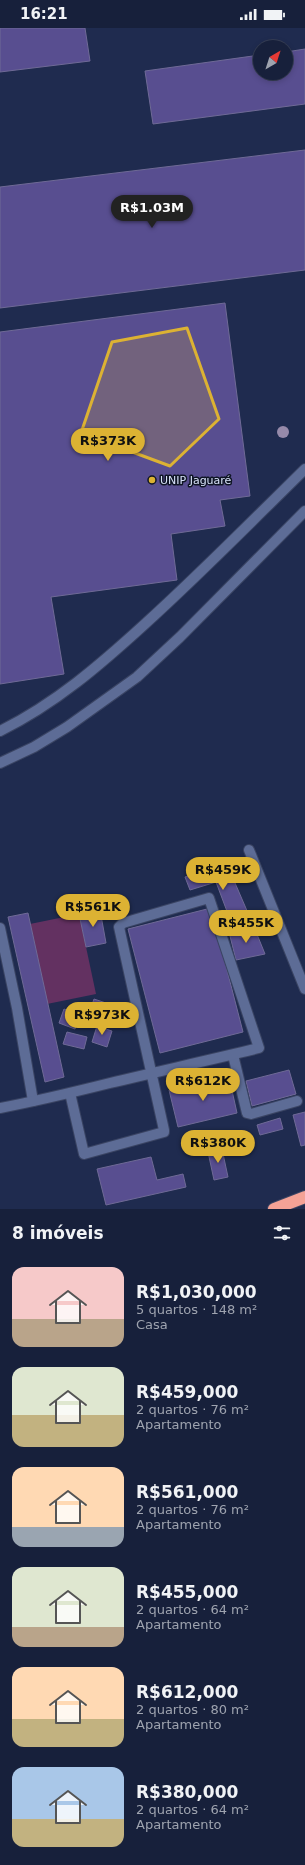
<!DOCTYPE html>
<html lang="pt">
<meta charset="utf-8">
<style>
:root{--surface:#17203b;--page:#242d46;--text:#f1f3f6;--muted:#9ea3af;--line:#363e55;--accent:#dcb233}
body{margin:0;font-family:"DejaVu Sans",sans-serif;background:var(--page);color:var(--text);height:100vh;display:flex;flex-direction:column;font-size:15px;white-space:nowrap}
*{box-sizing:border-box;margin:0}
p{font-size:13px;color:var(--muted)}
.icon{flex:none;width:22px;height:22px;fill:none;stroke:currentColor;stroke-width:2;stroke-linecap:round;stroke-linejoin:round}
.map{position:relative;height:1181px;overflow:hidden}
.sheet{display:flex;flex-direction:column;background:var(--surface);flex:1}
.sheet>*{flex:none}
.needle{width:26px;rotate:39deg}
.tools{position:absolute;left:253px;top:12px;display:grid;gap:8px}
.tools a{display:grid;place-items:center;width:40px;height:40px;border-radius:50%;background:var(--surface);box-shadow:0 2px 6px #0003,0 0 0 1px var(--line);font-size:20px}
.price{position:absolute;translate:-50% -34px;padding:0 9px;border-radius:14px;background:var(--accent);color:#111;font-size:13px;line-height:26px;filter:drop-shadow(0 1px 2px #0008)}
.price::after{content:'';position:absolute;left:50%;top:24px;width:12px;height:9px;margin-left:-6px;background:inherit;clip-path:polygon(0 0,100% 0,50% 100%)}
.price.selected{background:#222;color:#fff}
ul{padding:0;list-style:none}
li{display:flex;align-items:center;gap:12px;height:100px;padding:0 12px}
li span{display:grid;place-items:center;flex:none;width:112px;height:80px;border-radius:12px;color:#555}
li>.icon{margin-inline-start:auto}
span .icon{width:48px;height:48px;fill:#fffc;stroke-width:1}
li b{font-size:17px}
h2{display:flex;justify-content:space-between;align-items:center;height:48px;padding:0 12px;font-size:17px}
.status{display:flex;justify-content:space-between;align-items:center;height:28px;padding:0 20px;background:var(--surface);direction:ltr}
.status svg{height:11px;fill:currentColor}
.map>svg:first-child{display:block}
.green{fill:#633161}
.building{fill:#584e90;stroke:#6f6a96}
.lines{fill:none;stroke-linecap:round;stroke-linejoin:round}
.minor-casing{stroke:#3a4463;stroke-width:12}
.highway-casing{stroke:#3a4463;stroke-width:14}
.minor{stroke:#5d6c96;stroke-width:10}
.highway{stroke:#f4a296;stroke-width:12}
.tree{fill:#968aaa}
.marked{fill:#dcb233;fill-opacity:0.2;stroke:#dcb233;stroke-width:3;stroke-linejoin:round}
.poi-dot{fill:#dcb233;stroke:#0f1525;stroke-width:1.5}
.labels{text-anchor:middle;stroke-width:3;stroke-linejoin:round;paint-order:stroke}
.poi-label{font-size:11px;fill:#d7e1f8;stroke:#0f1525;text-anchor:start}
</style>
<div class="status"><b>16:21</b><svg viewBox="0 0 49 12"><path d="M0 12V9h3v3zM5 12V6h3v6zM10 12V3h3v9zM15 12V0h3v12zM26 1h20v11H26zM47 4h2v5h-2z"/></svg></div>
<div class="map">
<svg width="305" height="1181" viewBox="0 0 305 1181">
<rect width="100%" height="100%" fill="#1f2b4f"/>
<path class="green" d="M79,886l17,80 -49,10 -17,-80z"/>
<g class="building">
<path d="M0,0h85l5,33 -90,11z"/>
<path d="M305,21v55l-152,20 -8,-53 115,-16v18h26v-21z"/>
<path d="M305,122v120l-305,38v-121z"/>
<path d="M225,275l25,193 -30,4 5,26 -54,8 6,46 -126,17 13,77 -64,10v-352z"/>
<path d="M226,834l28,65 -14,2 -5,-17 -7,2 -12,-32 -26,8 -5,-13z"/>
<path d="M211,880l32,124 -83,21 -32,-124z"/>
<path d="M100,882l6,33 -20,4 -7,-33z"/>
<path d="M28,885l36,164 -19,5 -37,-165z"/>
<path d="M254,899l11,27 -29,6 -7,-28z"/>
<path d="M94,971l18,6 -6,20 -19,-6z"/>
<path d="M64,981l16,6 -5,14 -16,-6z"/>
<path d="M97,998l15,5 -5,16 -15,-5z"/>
<path d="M67,1004l20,5 -3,12 -21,-5z"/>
<path d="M289,1042l7,24 -44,12 -6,-25z"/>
<path d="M229,1049l8,36 -59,14 -9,-37z"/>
<path d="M305,1084v33l-4,1 -8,-31z"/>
<path d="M280,1090l3,11 -23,6 -3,-10z"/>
<path d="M222,1121l6,28 -14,3 -6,-28z"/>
<path d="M151,1129l6,23 26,-6 3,13 -80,18 -9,-36z"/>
</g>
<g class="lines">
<defs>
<g id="minor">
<path d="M0,703c55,-27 100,-66 146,-108 54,-49 106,-102 159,-154"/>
<path d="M0,735l34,-16 33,-20 70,-50 43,-40 125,-126"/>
<path d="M249,822l56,139"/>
<path d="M0,900l17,80 16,93"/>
<path d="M233,1027l14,58 4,1 46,-13"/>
<path d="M0,1080c37,-7 74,-16 110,-25 50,-12 100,-23 149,-35l-50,-150 -86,25 -4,4 45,203v2l-80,22 -14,-61"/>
</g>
<path id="highway" d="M274,1181l31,-12"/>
</defs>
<use href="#minor" class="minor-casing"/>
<use href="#highway" class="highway-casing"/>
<use href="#minor" class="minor"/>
<use href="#highway" class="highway"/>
</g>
<circle class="tree" cx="283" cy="404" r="6"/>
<path class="marked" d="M187,300l32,91 -49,47 -89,-33 31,-91z"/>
<circle class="poi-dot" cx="152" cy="452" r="4"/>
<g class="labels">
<g class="poi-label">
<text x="160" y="456">UNIP Jaguaré</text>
</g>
</g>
</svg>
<div class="tools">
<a><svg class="needle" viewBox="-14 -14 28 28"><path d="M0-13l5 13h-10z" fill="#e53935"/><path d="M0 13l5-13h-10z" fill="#9ea3af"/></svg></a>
</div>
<b class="price selected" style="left:152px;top:201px">R$1.03M</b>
<b class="price" style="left:108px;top:434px">R$373K</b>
<b class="price" style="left:223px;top:863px">R$459K</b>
<b class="price" style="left:93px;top:900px">R$561K</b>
<b class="price" style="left:246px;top:916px">R$455K</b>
<b class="price" style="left:102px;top:1008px">R$973K</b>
<b class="price" style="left:203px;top:1074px">R$612K</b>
<b class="price" style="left:218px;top:1136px">R$380K</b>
</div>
<section class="sheet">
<h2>8 imóveis<svg class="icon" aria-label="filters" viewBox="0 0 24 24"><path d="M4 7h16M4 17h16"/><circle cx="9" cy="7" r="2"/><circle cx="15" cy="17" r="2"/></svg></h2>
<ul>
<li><span style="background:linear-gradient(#f6c9c9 65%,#b9a48a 0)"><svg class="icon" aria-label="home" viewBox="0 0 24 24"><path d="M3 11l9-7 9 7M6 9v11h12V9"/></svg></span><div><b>R$1,030,000</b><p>5 quartos · 148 m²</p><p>Casa</p></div></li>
<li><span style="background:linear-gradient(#dfe7d0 60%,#c2b280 0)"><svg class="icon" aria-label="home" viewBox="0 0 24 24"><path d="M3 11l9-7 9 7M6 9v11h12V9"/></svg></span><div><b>R$459,000</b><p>2 quartos · 76 m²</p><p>Apartamento</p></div></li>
<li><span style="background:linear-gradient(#ffd9b3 75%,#9aa5b1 0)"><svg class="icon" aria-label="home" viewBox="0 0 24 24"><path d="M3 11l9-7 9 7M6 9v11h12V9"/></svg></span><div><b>R$561,000</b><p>2 quartos · 76 m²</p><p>Apartamento</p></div></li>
<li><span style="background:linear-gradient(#dfe7d0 75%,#b9a48a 0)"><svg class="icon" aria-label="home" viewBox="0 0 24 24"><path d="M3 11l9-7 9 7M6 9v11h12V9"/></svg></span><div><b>R$455,000</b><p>2 quartos · 64 m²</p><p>Apartamento</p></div></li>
<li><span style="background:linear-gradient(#ffd9b3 65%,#c2b280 0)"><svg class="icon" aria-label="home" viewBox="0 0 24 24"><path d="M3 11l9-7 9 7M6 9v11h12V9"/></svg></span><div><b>R$612,000</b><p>2 quartos · 80 m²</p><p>Apartamento</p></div></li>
<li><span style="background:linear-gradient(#a9c7e8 65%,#c2b280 0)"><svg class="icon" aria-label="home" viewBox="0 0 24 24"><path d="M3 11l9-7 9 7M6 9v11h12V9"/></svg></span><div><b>R$380,000</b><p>2 quartos · 64 m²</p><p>Apartamento</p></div></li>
</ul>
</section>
